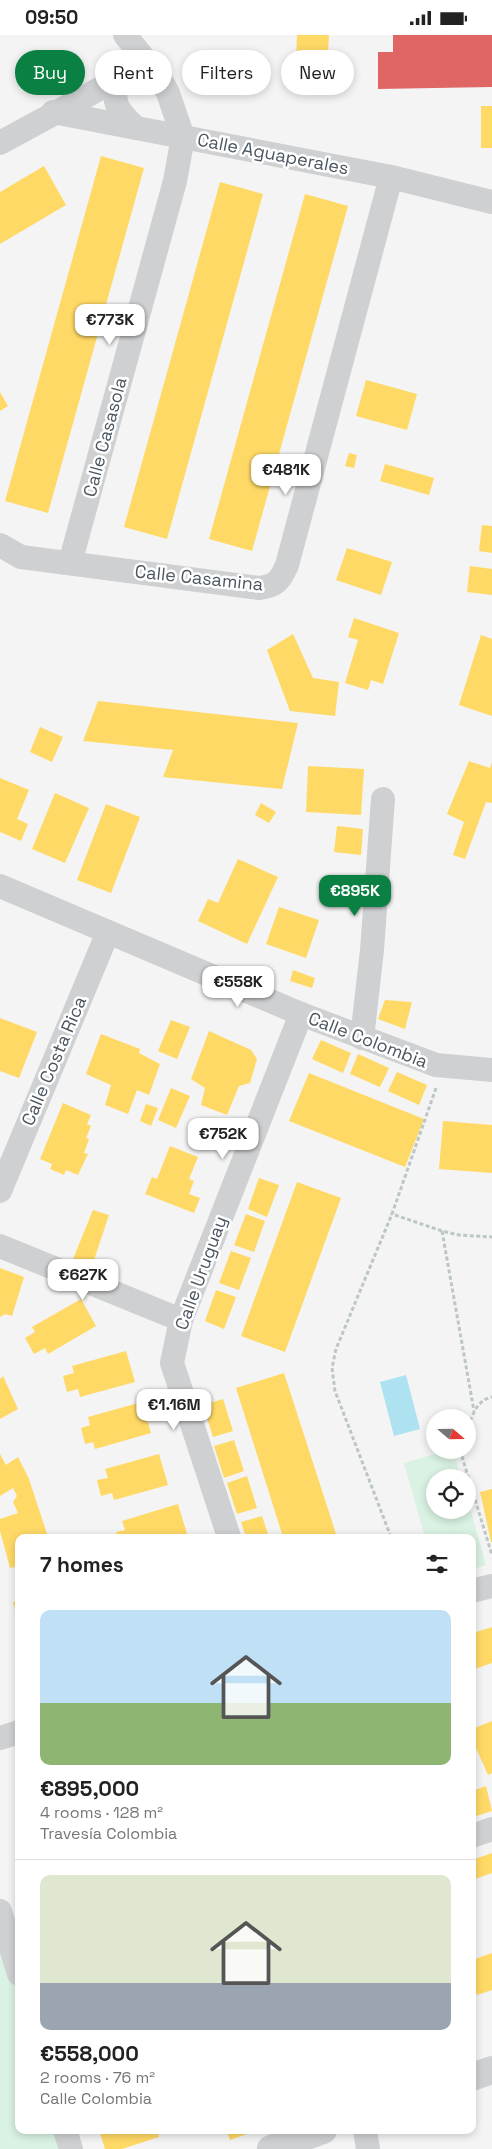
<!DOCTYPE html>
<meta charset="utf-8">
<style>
:root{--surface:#fff;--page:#f6f6f6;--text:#222;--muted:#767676;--line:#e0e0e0;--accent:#0b8043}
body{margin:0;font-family:"Space Grotesk",sans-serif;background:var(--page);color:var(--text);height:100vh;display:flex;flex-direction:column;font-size:19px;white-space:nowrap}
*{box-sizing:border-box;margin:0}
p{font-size:16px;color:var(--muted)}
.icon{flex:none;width:28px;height:28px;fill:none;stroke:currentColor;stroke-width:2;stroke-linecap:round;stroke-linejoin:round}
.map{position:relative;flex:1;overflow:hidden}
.panel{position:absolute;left:15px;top:1499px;width:461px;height:600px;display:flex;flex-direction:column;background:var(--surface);border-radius:10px;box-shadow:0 2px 8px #0003}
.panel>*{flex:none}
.guide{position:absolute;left:15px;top:15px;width:462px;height:45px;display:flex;gap:10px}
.needle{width:32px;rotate:110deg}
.fabs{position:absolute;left:426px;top:1374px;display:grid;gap:10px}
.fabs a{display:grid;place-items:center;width:50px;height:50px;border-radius:50%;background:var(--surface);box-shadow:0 2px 8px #0003;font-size:25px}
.price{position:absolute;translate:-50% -42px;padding:0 11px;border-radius:10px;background:#fff;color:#222;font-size:16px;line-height:32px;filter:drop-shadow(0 1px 2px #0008)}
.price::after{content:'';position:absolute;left:50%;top:30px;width:15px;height:11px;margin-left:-8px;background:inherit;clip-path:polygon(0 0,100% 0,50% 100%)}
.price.on{background:var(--accent);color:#fff}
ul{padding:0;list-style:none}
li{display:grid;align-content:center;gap:10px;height:265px;padding:0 25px}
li+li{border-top:1px solid var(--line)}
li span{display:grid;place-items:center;height:155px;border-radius:10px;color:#555}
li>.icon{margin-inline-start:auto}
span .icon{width:90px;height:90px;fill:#fffc;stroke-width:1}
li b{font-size:21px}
h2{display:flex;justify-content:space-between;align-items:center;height:60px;padding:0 25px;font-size:21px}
.tag{padding:0 18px;border-radius:22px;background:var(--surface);box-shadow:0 2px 8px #0003;font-size:18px;line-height:45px}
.tag.on{background:var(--accent);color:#fff}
.status{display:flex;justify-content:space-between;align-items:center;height:35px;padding:0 25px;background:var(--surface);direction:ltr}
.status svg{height:14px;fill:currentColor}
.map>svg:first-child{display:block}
.green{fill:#d9f2e3}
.water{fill:#aee2f0}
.homes{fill:#ffd966}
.shops{fill:#e06666}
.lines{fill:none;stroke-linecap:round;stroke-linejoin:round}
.path{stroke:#bcc7c4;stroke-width:3;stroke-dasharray:4 2.5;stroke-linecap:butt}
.minor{stroke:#ced0d2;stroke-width:24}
.tertiary{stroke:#ced0d2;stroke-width:28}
.labels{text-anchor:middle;stroke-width:5;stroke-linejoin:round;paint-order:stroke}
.street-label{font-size:18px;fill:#4a5661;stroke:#fff}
</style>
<div class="status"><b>09:50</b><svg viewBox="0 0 49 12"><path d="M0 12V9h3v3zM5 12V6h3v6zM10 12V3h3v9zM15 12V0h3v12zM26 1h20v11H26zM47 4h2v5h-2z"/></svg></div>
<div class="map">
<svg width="492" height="2114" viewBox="0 0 492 2114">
<rect width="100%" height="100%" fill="#f4f4f4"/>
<g class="green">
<path d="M449,1415h4l8,27h-26v33h33v-9l18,64 -13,4 -1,-32h-47l-21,-74z"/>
<path d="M0,1876l19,63v156h46l6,19h-71z"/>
</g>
<path class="water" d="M406,1340l14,54 -26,7 -14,-54z"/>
<g class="homes">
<path d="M297,0h32l-3,53 -31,-2z"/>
<rect x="481" y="71" width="11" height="42"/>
<path d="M101,121l43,12 -96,345 -43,-12z"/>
<path d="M44,131l22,39 -66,39v-52z"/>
<path d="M220,147l43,12 -96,345 -43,-12z"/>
<path d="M305,159l43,12 -96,345 -43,-12z"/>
<path d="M366,345l51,14 -10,36 -51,-14z"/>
<path d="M0,357l8,14 -8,5z"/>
<path d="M349,418l8,2 -3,13 -9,-2z"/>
<path d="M385,429l49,14 -5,17 -49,-14z"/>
<path d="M482,490l10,1v27l-13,-2z"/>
<path d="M347,513l45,14 -11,33 -45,-15z"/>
<path d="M470,531l22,3v26l-25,-3z"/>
<path d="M354,583l45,15 -16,51 -12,-4 -3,10 -23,-7 13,-43 -10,-3z"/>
<path d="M293,599l20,44 26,4 -4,34 -45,-5 -23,-61z"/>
<path d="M481,600l11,4v77l-33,-11z"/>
<path d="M98,666l200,22 -16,66 -119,-12 10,-27 -90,-9z"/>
<path d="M40,692l23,10 -11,25 -22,-10z"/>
<path d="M469,726l21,7 2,-6v41l-6,-1 -21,57 -12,-4 11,-33 -17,-8z"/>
<path d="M308,731l56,3 -3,46 -55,-3z"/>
<path d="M0,743l29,12 -12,29 11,5 -7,17 -21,-9z"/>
<path d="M55,758l34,15 -24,55 -33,-14z"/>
<path d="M261,768l15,9 -7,11 -14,-8z"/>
<path d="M106,769l34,13 -29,76 -34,-13z"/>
<path d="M337,791l26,3 -2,26 -27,-3z"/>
<path d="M238,824l40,18 -31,67 -49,-23 10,-22 10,4z"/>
<path d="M336,840l19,2 -1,20 -20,-1z"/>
<path d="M279,872l40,13 -13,38 -40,-14z"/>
<path d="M293,935l22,8 -3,10 -22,-7z"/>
<path d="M385,965l27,2 -7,27 -27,-10z"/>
<path d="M0,983l37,14 -18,46 -19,-7z"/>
<path d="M171,985l19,7 -13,32 -19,-8z"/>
<path d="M209,996l42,19 6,9 -7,24 -11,3 -12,29 -26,-10 4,-17 -14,-9z"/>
<path d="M101,999l39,15 -1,4 21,11 -11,31 -12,-5 -9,24 -23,-9 6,-20 -25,-11z"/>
<path d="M321,1005l30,13 -8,20 -31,-14z"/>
<path d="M358,1019l31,14 -9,19 -30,-13z"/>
<path d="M397,1037l30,13 -8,20 -31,-14z"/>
<path d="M309,1038l115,46 -19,48 -116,-46z"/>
<path d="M171,1053l19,8 -14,32 -18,-8z"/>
<path d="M63,1068l28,12 -4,9 4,2 -5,12 3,1 -5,14 4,1 -10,21 -12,-5 -2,5 -14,-6 2,-5 -12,-5z"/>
<path d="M146,1069l12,4 -7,18 -11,-5z"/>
<path d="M443,1086l49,4v48l-53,-4z"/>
<path d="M170,1111l28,11 -9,22 5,2 -5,13 11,4 -6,15 -49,-19 7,-17 5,2z"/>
<path d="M259,1143l20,7 -12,32 -19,-8z"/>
<path d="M297,1147l44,16 -56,154 -44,-16z"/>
<path d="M93,1175l16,5 -17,51 -19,-7z"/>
<path d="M246,1179l19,7 -11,31 -20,-7z"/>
<path d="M231,1216l20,7 -12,32 -20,-7z"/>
<path d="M0,1233l24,9 -12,39 -7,-2 -5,3z"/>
<path d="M216,1255l20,7 -12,32 -19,-8z"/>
<path d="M81,1264l15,27 -48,28 -3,-6 -11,6 -9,-16 10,-6 -3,-5z"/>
<path d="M126,1316l9,31 -55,15 -2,-8 -11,3 -4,-16 11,-3 -2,-7z"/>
<path d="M284,1338l53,164h-54l-47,-149z"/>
<path d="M3,1341l15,33 -18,10v-40z"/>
<path d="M223,1364l10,32 -20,6 -10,-32z"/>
<path d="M142,1367l9,31 -56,16 -2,-7 -8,2 -4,-16 9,-3 -2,-8z"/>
<path d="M234,1405l10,31 -20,7 -10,-32z"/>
<path d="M0,1419l6,11 12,-8 11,22 19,58h-29v29l-9,2 -10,-37v-12l18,-6 -5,-11 4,-6 -4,-8 -13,8z"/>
<path d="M159,1419l9,31 -54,15 -2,-7 -11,3 -4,-16 11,-2 -3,-9z"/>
<path d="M247,1441l10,32 -20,6 -10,-31z"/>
<path d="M492,1454v53h-1l-11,-50z"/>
<path d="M178,1469l10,33h-71l-1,-5 9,-2 -3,-9z"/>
<path d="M262,1481l7,21h-23l-5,-15z"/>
<path d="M19,1566v21h-1l-5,-20z"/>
<path d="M476,1589v8l16,-5v36l-20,7v-44z"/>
<path d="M492,1686v52l-4,2 -16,-36v-10z"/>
<path d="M486,1751l6,25 -19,6 -1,-26z"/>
<path d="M492,1818v20l-20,7v-20z"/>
<path d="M492,1918v37l-15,5 -5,-13v-22z"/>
<path d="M99,2095h58l2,7 -37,12h-17z"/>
<path d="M226,2095h20l1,4 -17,6z"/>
</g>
<path class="shops" d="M393,0h99v52l-114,2v-37h15z"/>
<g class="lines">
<g class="path">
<path d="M436,1053l-44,126 50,17 17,4 33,2"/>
<path d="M442,1196l32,180"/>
<path d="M468,1392c5,-13 9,-27 24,-30"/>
<path d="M460,1415l32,105"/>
<path d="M391,1502l-56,-146 -3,-23 4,-19 56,-135"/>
</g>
<g class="minor">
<path d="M117,44c-6,25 2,33 19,49"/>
<path d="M53,77l338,65 101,25"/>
<path d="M0,108l147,-80"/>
<path d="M0,510l21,12 238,31c17,-2 21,-7 28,-23l104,-388"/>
<path d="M70,528l105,-382 8,-44 -15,-44 -9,-16 -34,-42"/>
<path d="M0,851l301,128 135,51 56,5"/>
<path d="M362,1003l10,-88 11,-151"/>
<path d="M0,1156l108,-259"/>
<path d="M0,1211l181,74"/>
<path d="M229,1502l-57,-174 9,-43 120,-306"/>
<path d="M472,1556l20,-5"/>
<path d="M0,1703l19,-6"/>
<path d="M472,1801l20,-7"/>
<path d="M0,1876l19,63"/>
<path d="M65,2095l6,19"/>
<path d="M365,2095l3,19"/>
</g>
<g class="tertiary">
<path d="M472,2042l20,-7"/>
<path d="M271,2114l52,-19"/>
</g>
</g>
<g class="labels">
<g class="street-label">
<text transform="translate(273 119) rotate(11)" y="6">Calle Aguaperales</text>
<text transform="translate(105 402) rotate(-75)" y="6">Calle Casasola</text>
<text transform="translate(199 543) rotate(6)" y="6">Calle Casamina</text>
<text transform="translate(368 1005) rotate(21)" y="6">Calle Colombia</text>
<text transform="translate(54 1026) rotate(-67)" y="6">Calle Costa Rica</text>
<text transform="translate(201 1238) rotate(-70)" y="6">Calle Uruguay</text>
</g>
</g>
</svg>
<div class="fabs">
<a><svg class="needle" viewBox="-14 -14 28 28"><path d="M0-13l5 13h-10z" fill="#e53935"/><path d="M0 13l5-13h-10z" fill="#767676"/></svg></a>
<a><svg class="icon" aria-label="locate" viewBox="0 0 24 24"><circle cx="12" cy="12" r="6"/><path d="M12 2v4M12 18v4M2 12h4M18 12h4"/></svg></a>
</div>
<b class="price" style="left:110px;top:311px">€773K</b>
<b class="price" style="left:286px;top:461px">€481K</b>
<b class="price on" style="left:355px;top:882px">€895K</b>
<b class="price" style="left:238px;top:973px">€558K</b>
<b class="price" style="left:223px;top:1125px">€752K</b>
<b class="price" style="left:83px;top:1266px">€627K</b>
<b class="price" style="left:174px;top:1396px">€1.16M</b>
<div class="guide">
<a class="tag on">Buy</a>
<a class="tag">Rent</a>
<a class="tag">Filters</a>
<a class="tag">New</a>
</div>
<section class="panel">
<h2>7 homes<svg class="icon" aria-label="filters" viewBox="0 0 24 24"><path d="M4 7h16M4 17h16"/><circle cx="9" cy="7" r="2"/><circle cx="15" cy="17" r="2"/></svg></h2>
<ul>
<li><span style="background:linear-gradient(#bfe0f5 60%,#8fb573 0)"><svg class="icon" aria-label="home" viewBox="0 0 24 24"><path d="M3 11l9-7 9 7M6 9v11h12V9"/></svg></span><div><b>€895,000</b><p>4 rooms · 128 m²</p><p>Travesía Colombia</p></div></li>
<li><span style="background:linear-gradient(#dfe7d0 70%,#9aa5b1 0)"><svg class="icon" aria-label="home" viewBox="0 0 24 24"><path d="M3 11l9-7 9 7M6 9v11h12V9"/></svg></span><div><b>€558,000</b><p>2 rooms · 76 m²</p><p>Calle Colombia</p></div></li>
</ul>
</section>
</div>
